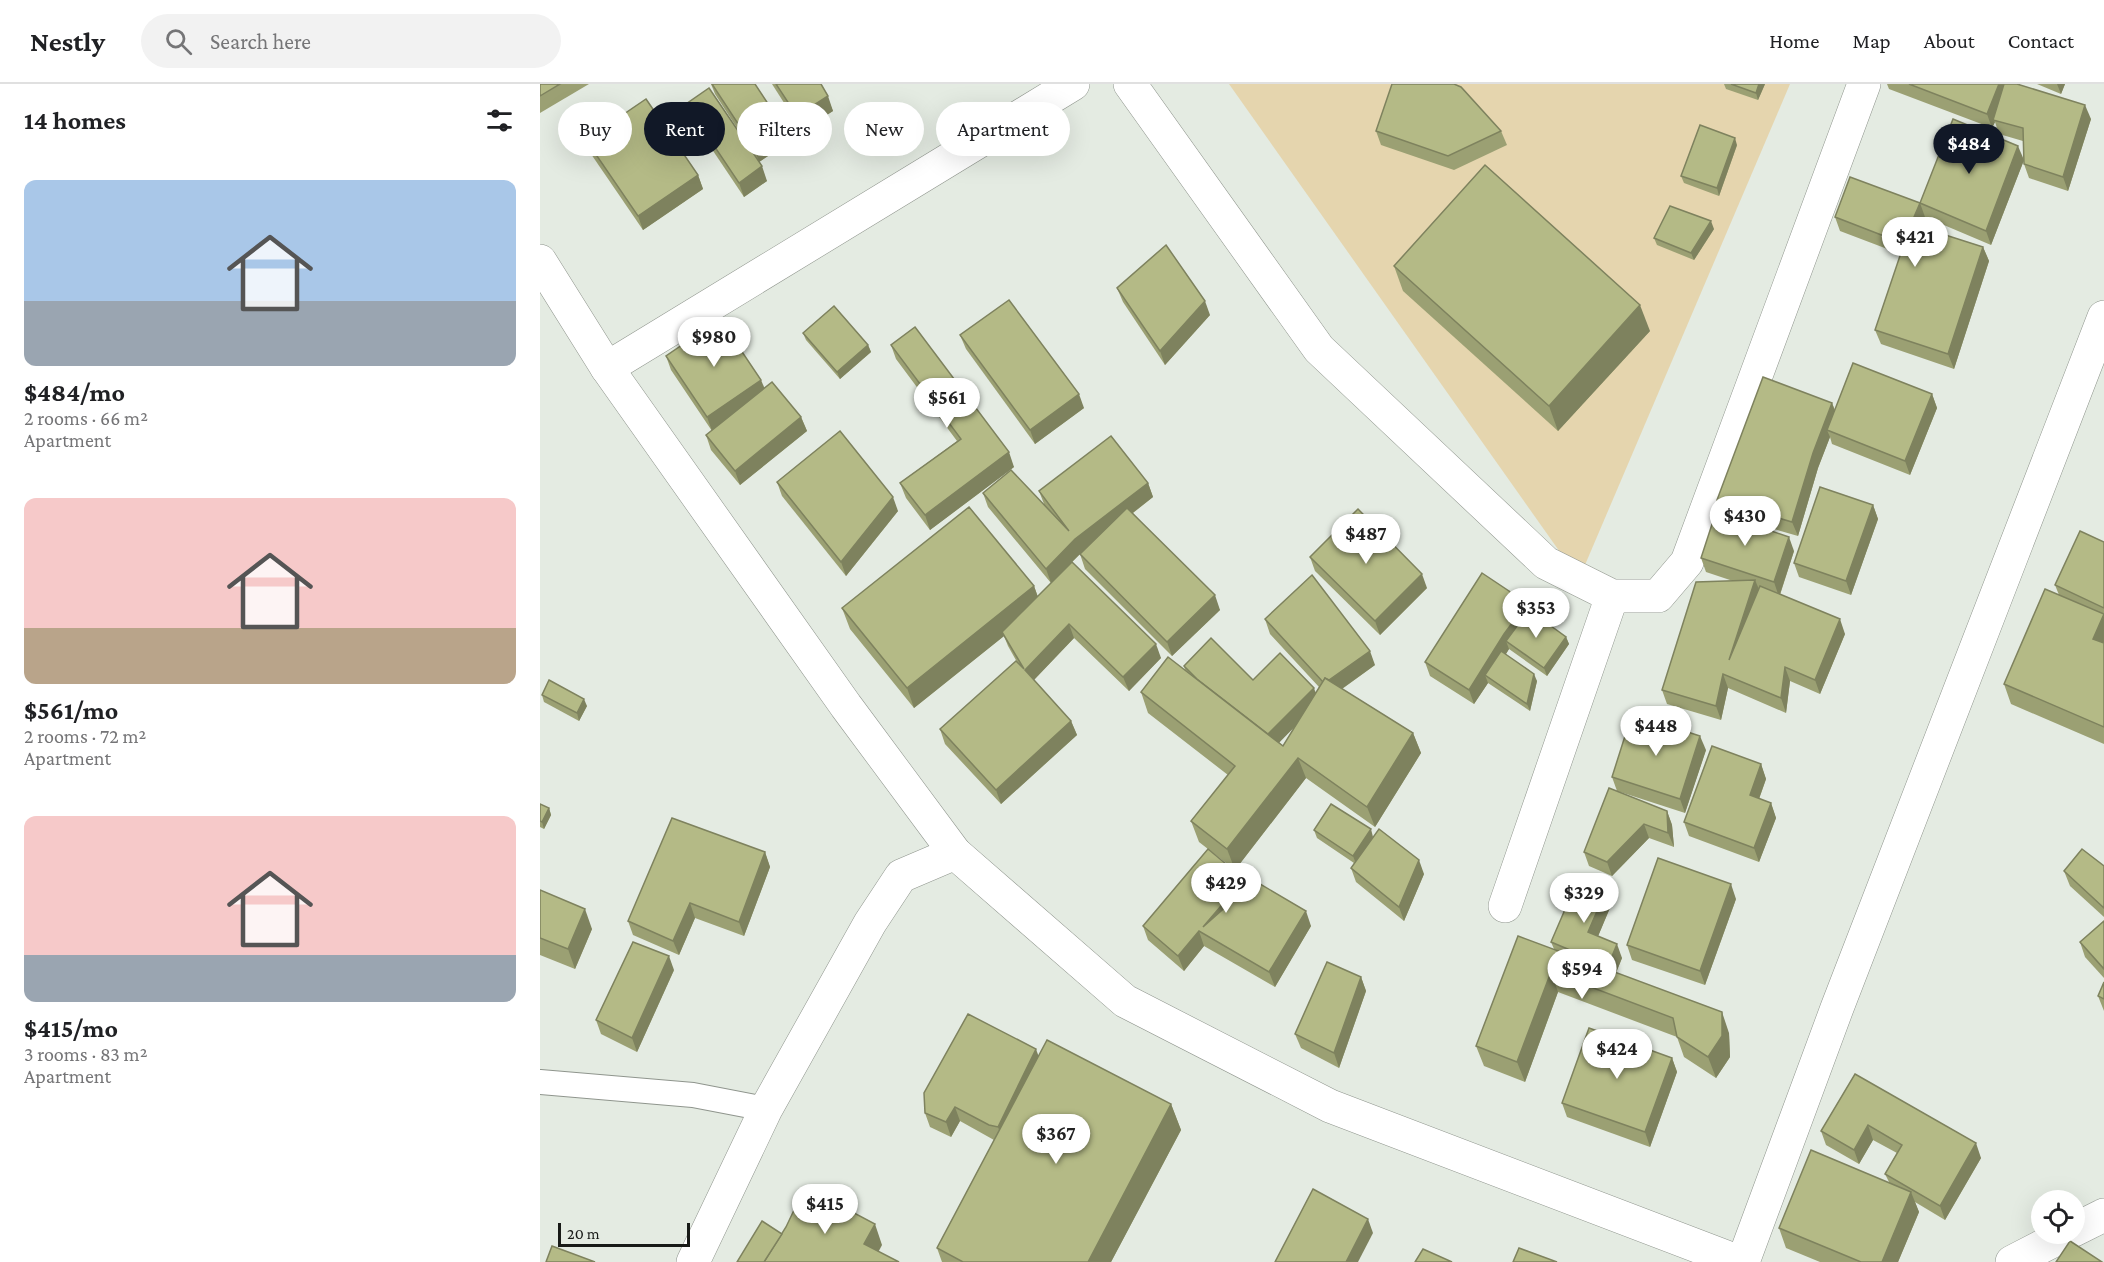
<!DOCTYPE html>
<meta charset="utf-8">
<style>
:root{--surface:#fff;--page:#f2f2f2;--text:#202124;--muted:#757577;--line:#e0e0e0;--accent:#111827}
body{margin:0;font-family:"Crimson Pro",serif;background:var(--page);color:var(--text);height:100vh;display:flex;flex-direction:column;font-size:22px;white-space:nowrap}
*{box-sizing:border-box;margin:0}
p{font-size:20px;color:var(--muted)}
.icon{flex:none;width:33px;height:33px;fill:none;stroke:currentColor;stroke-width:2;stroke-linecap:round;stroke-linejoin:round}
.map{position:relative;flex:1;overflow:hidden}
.sheet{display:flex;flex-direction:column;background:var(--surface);width:540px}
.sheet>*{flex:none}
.hud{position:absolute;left:18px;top:18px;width:570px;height:54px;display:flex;gap:12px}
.controls{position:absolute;left:1491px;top:1106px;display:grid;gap:12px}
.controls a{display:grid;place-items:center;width:54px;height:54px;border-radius:50%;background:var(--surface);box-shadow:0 6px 24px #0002;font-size:30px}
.scale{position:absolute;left:18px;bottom:15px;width:132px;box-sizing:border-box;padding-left:6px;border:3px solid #181a17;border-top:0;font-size:16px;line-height:21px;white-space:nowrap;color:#181a17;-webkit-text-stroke:4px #e4ebe2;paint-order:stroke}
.price{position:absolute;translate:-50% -51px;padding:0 14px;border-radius:21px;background:#fff;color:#222;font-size:20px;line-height:39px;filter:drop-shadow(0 2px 3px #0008)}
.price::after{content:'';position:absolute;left:50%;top:36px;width:18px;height:14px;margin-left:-9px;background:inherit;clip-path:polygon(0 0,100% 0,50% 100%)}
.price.on{background:var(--accent);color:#fff}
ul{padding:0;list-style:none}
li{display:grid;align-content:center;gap:12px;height:318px;padding:0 24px}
li span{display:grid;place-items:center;height:186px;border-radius:12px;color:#555}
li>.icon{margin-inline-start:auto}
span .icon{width:108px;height:108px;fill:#fffc;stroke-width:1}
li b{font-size:26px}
h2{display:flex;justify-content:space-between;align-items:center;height:72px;padding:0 24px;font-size:26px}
.pill{padding:0 21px;border-radius:27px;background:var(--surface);box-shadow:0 6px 24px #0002;font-size:21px;line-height:54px}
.pill.on{background:var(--accent);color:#fff}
header{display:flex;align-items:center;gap:36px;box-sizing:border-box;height:84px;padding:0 30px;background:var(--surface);border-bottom:2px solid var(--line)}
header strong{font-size:28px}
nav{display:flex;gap:33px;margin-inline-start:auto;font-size:21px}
.search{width:420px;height:54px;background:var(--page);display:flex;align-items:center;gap:15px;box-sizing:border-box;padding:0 21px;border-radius:33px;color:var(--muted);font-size:22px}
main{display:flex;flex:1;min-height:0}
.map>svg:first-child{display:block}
.green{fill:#e5d5ae}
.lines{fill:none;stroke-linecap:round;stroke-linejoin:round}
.service-casing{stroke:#8f958d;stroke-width:26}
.minor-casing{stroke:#8f958d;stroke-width:34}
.tertiary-casing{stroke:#8f958d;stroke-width:34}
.service{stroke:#fff;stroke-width:24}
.minor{stroke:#fff;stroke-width:33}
.tertiary{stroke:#fff;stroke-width:33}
.wall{fill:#9ba073;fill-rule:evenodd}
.shaded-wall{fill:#7e825e}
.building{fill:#b4ba86;stroke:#7e825e;stroke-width:1.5}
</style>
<header>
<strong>Nestly</strong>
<div class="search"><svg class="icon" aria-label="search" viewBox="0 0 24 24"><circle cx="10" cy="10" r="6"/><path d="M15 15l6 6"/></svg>Search here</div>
<nav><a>Home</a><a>Map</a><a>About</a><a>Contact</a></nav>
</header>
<main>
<section class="sheet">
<h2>14 homes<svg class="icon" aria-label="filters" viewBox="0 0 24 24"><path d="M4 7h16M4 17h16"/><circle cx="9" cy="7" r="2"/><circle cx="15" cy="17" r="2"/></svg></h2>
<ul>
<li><span style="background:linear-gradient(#a9c7e8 65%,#9aa5b1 0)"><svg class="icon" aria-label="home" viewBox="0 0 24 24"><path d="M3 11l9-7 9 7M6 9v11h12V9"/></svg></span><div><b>$484/mo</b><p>2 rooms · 66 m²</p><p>Apartment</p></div></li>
<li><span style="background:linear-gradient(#f6c9c9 70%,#b9a48a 0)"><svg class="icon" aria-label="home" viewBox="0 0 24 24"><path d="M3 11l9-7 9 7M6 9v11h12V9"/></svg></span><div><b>$561/mo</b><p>2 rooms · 72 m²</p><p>Apartment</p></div></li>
<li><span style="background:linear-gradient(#f6c9c9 75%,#9aa5b1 0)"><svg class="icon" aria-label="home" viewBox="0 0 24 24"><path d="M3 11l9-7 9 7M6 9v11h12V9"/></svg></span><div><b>$415/mo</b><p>3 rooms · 83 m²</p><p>Apartment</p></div></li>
</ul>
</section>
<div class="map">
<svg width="1564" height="1178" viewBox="0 0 1564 1178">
<rect width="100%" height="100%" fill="#e4ebe2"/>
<path class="green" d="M689,0h561l-211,495z"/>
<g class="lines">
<defs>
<path id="service" d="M0,998l153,13 73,14"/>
<g id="minor">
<path d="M590,0l189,265 227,214 66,33h46l29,-34 177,-478"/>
<path d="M0,177l67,107 239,338 109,147 170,148 205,105 409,156"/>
<path d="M67,284l466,-284"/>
<path d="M965,822l107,-310"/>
<path d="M1534,1146l30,-15"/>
<path d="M153,1178l73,-153 104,-186 31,-47 54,-23"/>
<path d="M1472,1178l56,-29"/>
</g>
<path id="tertiary" d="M1203,1178l94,-254 267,-691"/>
</defs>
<use href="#service" class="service-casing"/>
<use href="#minor" class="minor-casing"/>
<use href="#tertiary" class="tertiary-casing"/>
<use href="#service" class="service"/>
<use href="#minor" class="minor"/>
<use href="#tertiary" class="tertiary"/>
</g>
<g class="wall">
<path d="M0,0h49l-49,29z"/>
<path d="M171,0h44l29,44 5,14 -30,20 -44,-68z"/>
<path d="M232,0h49l12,27 -31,20z"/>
<path d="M1184,0h41l-7,16 -32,-11z"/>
<path d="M1347,0h130l74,35 -23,72 -39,-13 -5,-14v-4l-33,85 -66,-28 -4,10 62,20 6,14 -35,108 -73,-25 -6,-14 29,-84 -11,-4 -3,8 -50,-19 -5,-14 85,-14 104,-43 -1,-19 -24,-7 -4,-12 -3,6 -103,-39z"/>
<path d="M1497,0h28l-4,10z"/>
<path d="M146,20l81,77 -23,16 -53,-79z"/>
<path d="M836,47h125l6,14 -53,25 -73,-25z"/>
<path d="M46,56l112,35 5,14 -60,41 -52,-76z"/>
<path d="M1197,61l-18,51 -35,-13 -3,-7z"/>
<path d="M1174,145l-20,31 -37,-15 -3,-7z"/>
<path d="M854,182l256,65 -92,100 -155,-140z"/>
<path d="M577,204l93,27 -45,50 -42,-63z"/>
<path d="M263,249l65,12 3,7 -31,27 -34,-39z"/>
<path d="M420,251l124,73 -49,36 -69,-95z"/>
<path d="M351,261l123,122 -84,63 -24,-32 -6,-15 57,-42 -61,-82z"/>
<path d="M126,272l98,32 37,29 6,14 -67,54 -29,-35 -5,-15 6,-4 -41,-61z"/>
<path d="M1392,310l5,14 -27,67 -78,-31 -2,-7 -12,31 -20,68 -76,-22 -5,-14 115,-97 3,7z"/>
<path d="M237,398l121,29 -52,65 -64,-80z"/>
<path d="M608,399l5,14 -20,16 87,97 -48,46 -87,-87 -5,-15 1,-1 -9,9 89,96 -32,33 -55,-53 -40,42 37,41 6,14 -76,69 -56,-60 -5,-15 77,-67 -9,-16 -4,-10 -90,72 -64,-79 -8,-21 192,-22 4,11 13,-14 -63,-76 -5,-14 61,11 -5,-13z"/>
<path d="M1333,421l5,14 -27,76 -52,-18 -5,-14z"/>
<path d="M1564,458v202l-93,-40 -7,-20 55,-89 -4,-10z"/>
<path d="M1254,467l-14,44 65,39 -25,60 -30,-13 -4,32 -58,-25 -7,32 -54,-16 -5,-14 71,-109 -27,-9 -5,-14z"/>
<path d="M770,473l117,31 -47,47 -65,-64z"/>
<path d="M987,519l2,7 37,27 3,7 -22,32 -38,-27 -3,5 31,27 -7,30 -42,-28 -14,21 -44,-28 -5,-14z"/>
<path d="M725,535l110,46 -33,24 71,44 8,20 -46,74 -69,-49 -71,92 -36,-28 -8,-21 37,-46 -80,-62 -7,-21 44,-22 -1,-4 132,26 3,-5 -49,-53zM754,643l-11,19 -4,-4z"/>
<path d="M2,611l45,11 -8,15 -35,-19z"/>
<path d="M1166,666l-21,63 -68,-22 -5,-14z"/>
<path d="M1221,680l5,15 -7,20 12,4 5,15 -17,44 -70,-26 -5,-14z"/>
<path d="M0,720l9,4 2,7 -7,14 -4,-2z"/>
<path d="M1127,727l5,14 2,22 -25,-9 -37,38 -23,-10 -5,-14z"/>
<path d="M774,746l59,7 -3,5 54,32 -20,47 -48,-39 -5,-14 3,-5 -37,-25z"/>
<path d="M225,768l5,15 -26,69 -49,-18 -16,37 -46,-20 -5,-14z"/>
<path d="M1564,782v51l-34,-31 -6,-15z"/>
<path d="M704,795l3,9 64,38 -36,61 -71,-41 -20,25 -36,-31 -5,-14z"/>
<path d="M0,806l52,39 -17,40 -35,-14z"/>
<path d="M1196,815l-31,86 -73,-25 -5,-15z"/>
<path d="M1072,819l-14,33 24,22 -6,15 113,60 1,24 -14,21 -32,-21 -7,-20 -119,-45 -33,90 -41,-16 -8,-20 78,-97 -3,-7z"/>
<path d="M1564,837v57l-19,-21 -5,-15z"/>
<path d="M134,886l-37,82 -36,-18 -5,-14z"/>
<path d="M821,893l5,14 -27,77 -38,-20 -6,-14z"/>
<path d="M1564,898v29l-6,-15z"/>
<path d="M499,972l132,48 10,26 -70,132h-169l-5,-14 57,-108 -34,-19 -9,16 -21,-10 -5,-14z"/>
<path d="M1132,974l5,14 -27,75 -83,-30 -5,-14z"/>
<path d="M1315,990l126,84 -36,62 -30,-18 4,10 -21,50h-78l-34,-14 -7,-20 110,-46 -4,-8 12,-21 -24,-13 -14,24 -33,-19 -5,-14z"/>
</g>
<g class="shaded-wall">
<path d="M1219,0h6l-7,16 -2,-7z"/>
<path d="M1459,0h6l-12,36 2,2 -3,6 -5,-14z"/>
<path d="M1517,0h8l-4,10z"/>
<path d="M288,12l5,15 -31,20 -5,-15z"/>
<path d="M1545,21l6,14 -23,72 -5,-14z"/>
<path d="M244,44l5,14 -30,20 -5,-14z"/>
<path d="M1195,54l2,7 -18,51 -2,-8z"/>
<path d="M1478,62l6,14 -33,85 -5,-14z"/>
<path d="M222,82l5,15 -23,16 -5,-14z"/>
<path d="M158,91l5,14 -60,41 -5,-14z"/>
<path d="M1380,119l5,14 -8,21 -6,-14z"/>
<path d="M1171,137l3,8 -20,31 -3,-7z"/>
<path d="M1348,144l5,14 -3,8 -6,-14z"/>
<path d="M1443,163l6,14 -35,108 -6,-15z"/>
<path d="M665,217l5,14 -45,50 -5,-14z"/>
<path d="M1100,221l10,26 -92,100 -9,-25z"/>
<path d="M328,261l3,7 -31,27 -3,-7z"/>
<path d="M221,296l6,14 -55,37 -5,-14z"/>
<path d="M539,310l5,14 -49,36 -5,-14z"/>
<path d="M1392,310l5,14 -27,67 -5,-14z"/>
<path d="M1292,319l5,14 -10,13 3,7 -12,31 -20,68 -6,-14 21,-69z"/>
<path d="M261,333l6,14 -67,54 -5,-14z"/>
<path d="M469,368l5,15 -84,63 -5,-15z"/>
<path d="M608,399l5,14 -72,56 -30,30 -5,-14 29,-30z"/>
<path d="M353,413l5,14 -52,65 -5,-14z"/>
<path d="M1333,421l5,14 -27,76 -5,-14z"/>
<path d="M1249,453l5,14 -15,46 -5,-15z"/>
<path d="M882,490l5,14 -47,47 -5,-14z"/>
<path d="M1215,496l6,14 -32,66z"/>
<path d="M494,502l7,20 -39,26 2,4 -90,72 -7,-20z"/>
<path d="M675,511l5,15 -48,46 -5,-14z"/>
<path d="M987,519l5,15 -26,23 3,8 -19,30 -5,-4 3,8 -14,21 -5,-14 35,-56z"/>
<path d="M1564,531v37l-11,-13z"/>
<path d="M1300,535l5,15 -25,60 -5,-14z"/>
<path d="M529,540l5,14 -44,46 -5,-14z"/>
<path d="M1026,553l3,7 -22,32 -3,-8z"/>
<path d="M616,560l5,14 -32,33 -6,-14z"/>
<path d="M830,567l5,14 -46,33 -5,-14z"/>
<path d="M1245,583l5,14 -4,32 -5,-15z"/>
<path d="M994,590l3,7 -7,30 -3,-7z"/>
<path d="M1183,590l5,14 -7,32 -5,-14z"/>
<path d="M774,604l5,14 -48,49 -6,-15z"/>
<path d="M44,615l3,7 -8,15 -2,-8z"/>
<path d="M531,637l6,14 -76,69 -5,-14z"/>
<path d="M873,649l8,20 -46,74 -8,-20z"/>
<path d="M1160,652l6,14 -21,63 -5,-14z"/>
<path d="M758,674l8,20 -71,92 -8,-21z"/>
<path d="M1221,680l5,15 -11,31 -5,-15z"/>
<path d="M1231,719l5,15 -17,44 -5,-14z"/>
<path d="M9,724l2,7 -7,14 -2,-7z"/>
<path d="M1127,727l5,14 2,22 -6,-14z"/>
<path d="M1104,740l5,14 -37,38 -5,-14z"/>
<path d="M831,745l2,8 -17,27 -3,-8z"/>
<path d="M225,768l5,15 -26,69 -5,-14z"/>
<path d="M879,776l5,14 -20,47 -5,-14z"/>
<path d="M704,795l5,14 -46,34z"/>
<path d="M1191,800l5,15 -31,86 -5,-14z"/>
<path d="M1067,804l5,15 -18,43 -6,-14z"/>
<path d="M150,819l5,15 -16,37 -6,-14z"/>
<path d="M45,825l7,20 -17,40 -7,-20z"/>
<path d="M766,827l5,15 -36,61 -6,-15z"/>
<path d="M659,847l5,15 -20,25 -6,-15z"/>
<path d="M1077,860l5,14 -9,22 -5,-14z"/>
<path d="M129,872l5,14 -37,82 -5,-14z"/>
<path d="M1011,888l7,20 -33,90 -8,-20z"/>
<path d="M821,893l5,14 -27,77 -5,-15z"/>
<path d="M1182,928l7,21 1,24 -14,21 -8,-21z"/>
<path d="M496,965l5,14 -38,78 -5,-14z"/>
<path d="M1132,974l5,14 -27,75 -5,-15z"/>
<path d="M631,1020l10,26 -70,132h-23z"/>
<path d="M415,1023l5,14 -9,16 -5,-15z"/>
<path d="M1328,1041l5,15 -14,24 -5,-14z"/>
<path d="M1436,1059l5,15 -36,62 -5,-14z"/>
<path d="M1371,1108l8,20 -21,50h-16z"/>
<path d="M828,1135l5,14 -15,29h-12z"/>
<path d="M335,1140l7,21 -9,17 -9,-18z"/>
</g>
<g class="building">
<path d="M0,0h20l-20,12z"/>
<path d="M172,0h43l29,44 -30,20z"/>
<path d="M236,0h45l7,12 -31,20z"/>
<path d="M852,0h62l7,3 40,44 -53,25 -72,-25z"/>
<path d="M1191,0h28l-3,9z"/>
<path d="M1369,0h90l-12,30z"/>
<path d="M1464,0h13l68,21 -22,72 -39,-13 -1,-36 -30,-8z"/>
<path d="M169,4l53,78 -23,17 -53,-79z"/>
<path d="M106,15l52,76 -60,41 -52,-76z"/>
<path d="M1413,35l65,27 -32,85 -66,-28z"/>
<path d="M1160,41l35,13 -18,50 -36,-12z"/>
<path d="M945,81l155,140 -91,101 -155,-140z"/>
<path d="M1310,93l70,26 -9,21 72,23 -35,107 -73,-24 32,-95 -19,-7 -4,8 -49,-19z"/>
<path d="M1130,122l41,15 -20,32 -37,-15z"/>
<path d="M626,161l39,56 -45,50 -43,-63z"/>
<path d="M469,216l70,94 -49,36 -70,-95z"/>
<path d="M294,222l34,39 -31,27 -34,-39z"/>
<path d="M180,235l41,61 -54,37 -41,-61z"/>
<path d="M375,243l94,125 -84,63 -25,-32 61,-44 -70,-94z"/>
<path d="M1313,279l79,31 -27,67 -78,-31z"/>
<path d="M1223,293l69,26 -19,50 -21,69 -75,-22z"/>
<path d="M232,298l29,35 -66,54 -29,-36z"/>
<path d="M300,347l53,66 -52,65 -64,-80z"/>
<path d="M571,352l37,47 -73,56 -29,30 -63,-76 28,-23 58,61 -30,-40z"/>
<path d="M1280,403l53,18 -27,76 -52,-18z"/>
<path d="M429,423l65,79 -127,102 -65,-80z"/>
<path d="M587,424l88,87 -48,47 -87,-88z"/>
<path d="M818,425l64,65 -47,47 -65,-64z"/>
<path d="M1176,428l73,25 -15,45 -73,-24z"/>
<path d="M1540,447l24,11v66l-49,-23z"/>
<path d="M532,478l84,82 -33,33 -54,-53 -44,46 46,51 -75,69 -56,-61 76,-68 8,8 -22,-37z"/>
<path d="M942,489l45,30 -23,31 -35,56 -44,-28z"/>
<path d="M772,491l58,76 -41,29 -4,-2 -2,4 -58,-63z"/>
<path d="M1215,496l-26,80 31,-74 80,33 -25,61 -30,-13 -4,31 -58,-24 -7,32 -54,-16 34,-108z"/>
<path d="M1505,505l59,25 -11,25 11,4v84l-100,-43z"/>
<path d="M989,526l37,27 -22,31 -38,-27z"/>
<path d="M671,554l42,42 27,-27 34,35 -46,46 -71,-55 -13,-13z"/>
<path d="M961,567l33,23 -7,30 -42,-29z"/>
<path d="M628,573l115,89 42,-68 88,55 -46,74 -69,-49 -71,91 -36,-28 44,-55 -94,-74z"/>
<path d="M9,596l35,19 -7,14 -35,-18z"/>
<path d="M1092,630l68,22 -20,63 -68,-22z"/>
<path d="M1172,662l49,18 -11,31 21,8 -17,45 -70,-26z"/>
<path d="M1069,704l58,23 1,22 -24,-9 -37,38 -23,-10z"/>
<path d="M0,720l9,4 -7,14 -2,-1z"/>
<path d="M791,720l40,25 -18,27 -39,-26z"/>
<path d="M132,734l93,34 -26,70 -49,-19 -17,38 -45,-20z"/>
<path d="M839,745l40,31 -20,47 -48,-39z"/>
<path d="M668,765l36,30 -41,48 52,-46 51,30 -37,61 -70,-41 -21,25 -35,-30z"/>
<path d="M1542,765l22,17v42l-40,-37z"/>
<path d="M1118,774l73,26 -31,87 -73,-26z"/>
<path d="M1039,793l28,11 -19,44 29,12 -9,22 -57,-24z"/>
<path d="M0,806l45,19 -17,40 -28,-11z"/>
<path d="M1564,837v48l-24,-27z"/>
<path d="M978,852l204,76v24l-14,21 -31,-20 -4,-19 -122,-46 -34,90 -41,-16z"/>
<path d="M93,858l36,14 -37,82 -36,-18z"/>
<path d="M787,878l34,15 -27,76 -39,-19z"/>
<path d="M1564,898v17l-6,-3z"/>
<path d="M428,930l68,35 -38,78 -9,-2 -34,-18 -9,15 -21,-9 -1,-20z"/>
<path d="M1049,944l83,30 -27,74 -83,-29z"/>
<path d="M507,956l124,64 -83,158h-125l-26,-14z"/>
<path d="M1315,990l121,69 -36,63 -55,-32 17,-29 -34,-20 -14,25 -33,-19z"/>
<path d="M1271,1066l100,42 -29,70h-21l-82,-34z"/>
<path d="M265,1103l70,37 -11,20 35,18h-135l22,-35z"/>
<path d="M773,1105l55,30 -22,43h-71z"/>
<path d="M222,1137l20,13 -18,28h-27z"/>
<path d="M1530,1157l32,21h-46z"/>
<path d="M12,1162l43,16h-49z"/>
<path d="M979,1164l38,14h-44z"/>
<path d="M883,1165l29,13h-37z"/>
</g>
</svg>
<div class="controls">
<a><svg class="icon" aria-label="locate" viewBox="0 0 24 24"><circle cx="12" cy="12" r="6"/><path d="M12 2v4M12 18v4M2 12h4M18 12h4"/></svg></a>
</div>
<div class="scale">20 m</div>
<b class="price on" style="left:1429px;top:91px">$484</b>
<b class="price" style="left:1375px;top:184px">$421</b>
<b class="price" style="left:174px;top:284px">$980</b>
<b class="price" style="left:407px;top:345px">$561</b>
<b class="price" style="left:1205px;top:463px">$430</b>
<b class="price" style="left:826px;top:481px">$487</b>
<b class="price" style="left:996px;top:555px">$353</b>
<b class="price" style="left:1116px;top:673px">$448</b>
<b class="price" style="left:686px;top:830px">$429</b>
<b class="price" style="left:1044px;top:840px">$329</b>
<b class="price" style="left:1042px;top:916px">$594</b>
<b class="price" style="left:1077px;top:996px">$424</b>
<b class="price" style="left:516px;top:1081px">$367</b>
<b class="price" style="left:285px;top:1151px">$415</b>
<div class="hud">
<a class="pill">Buy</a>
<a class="pill on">Rent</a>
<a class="pill">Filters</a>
<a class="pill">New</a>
<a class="pill">Apartment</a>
</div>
</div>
</main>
